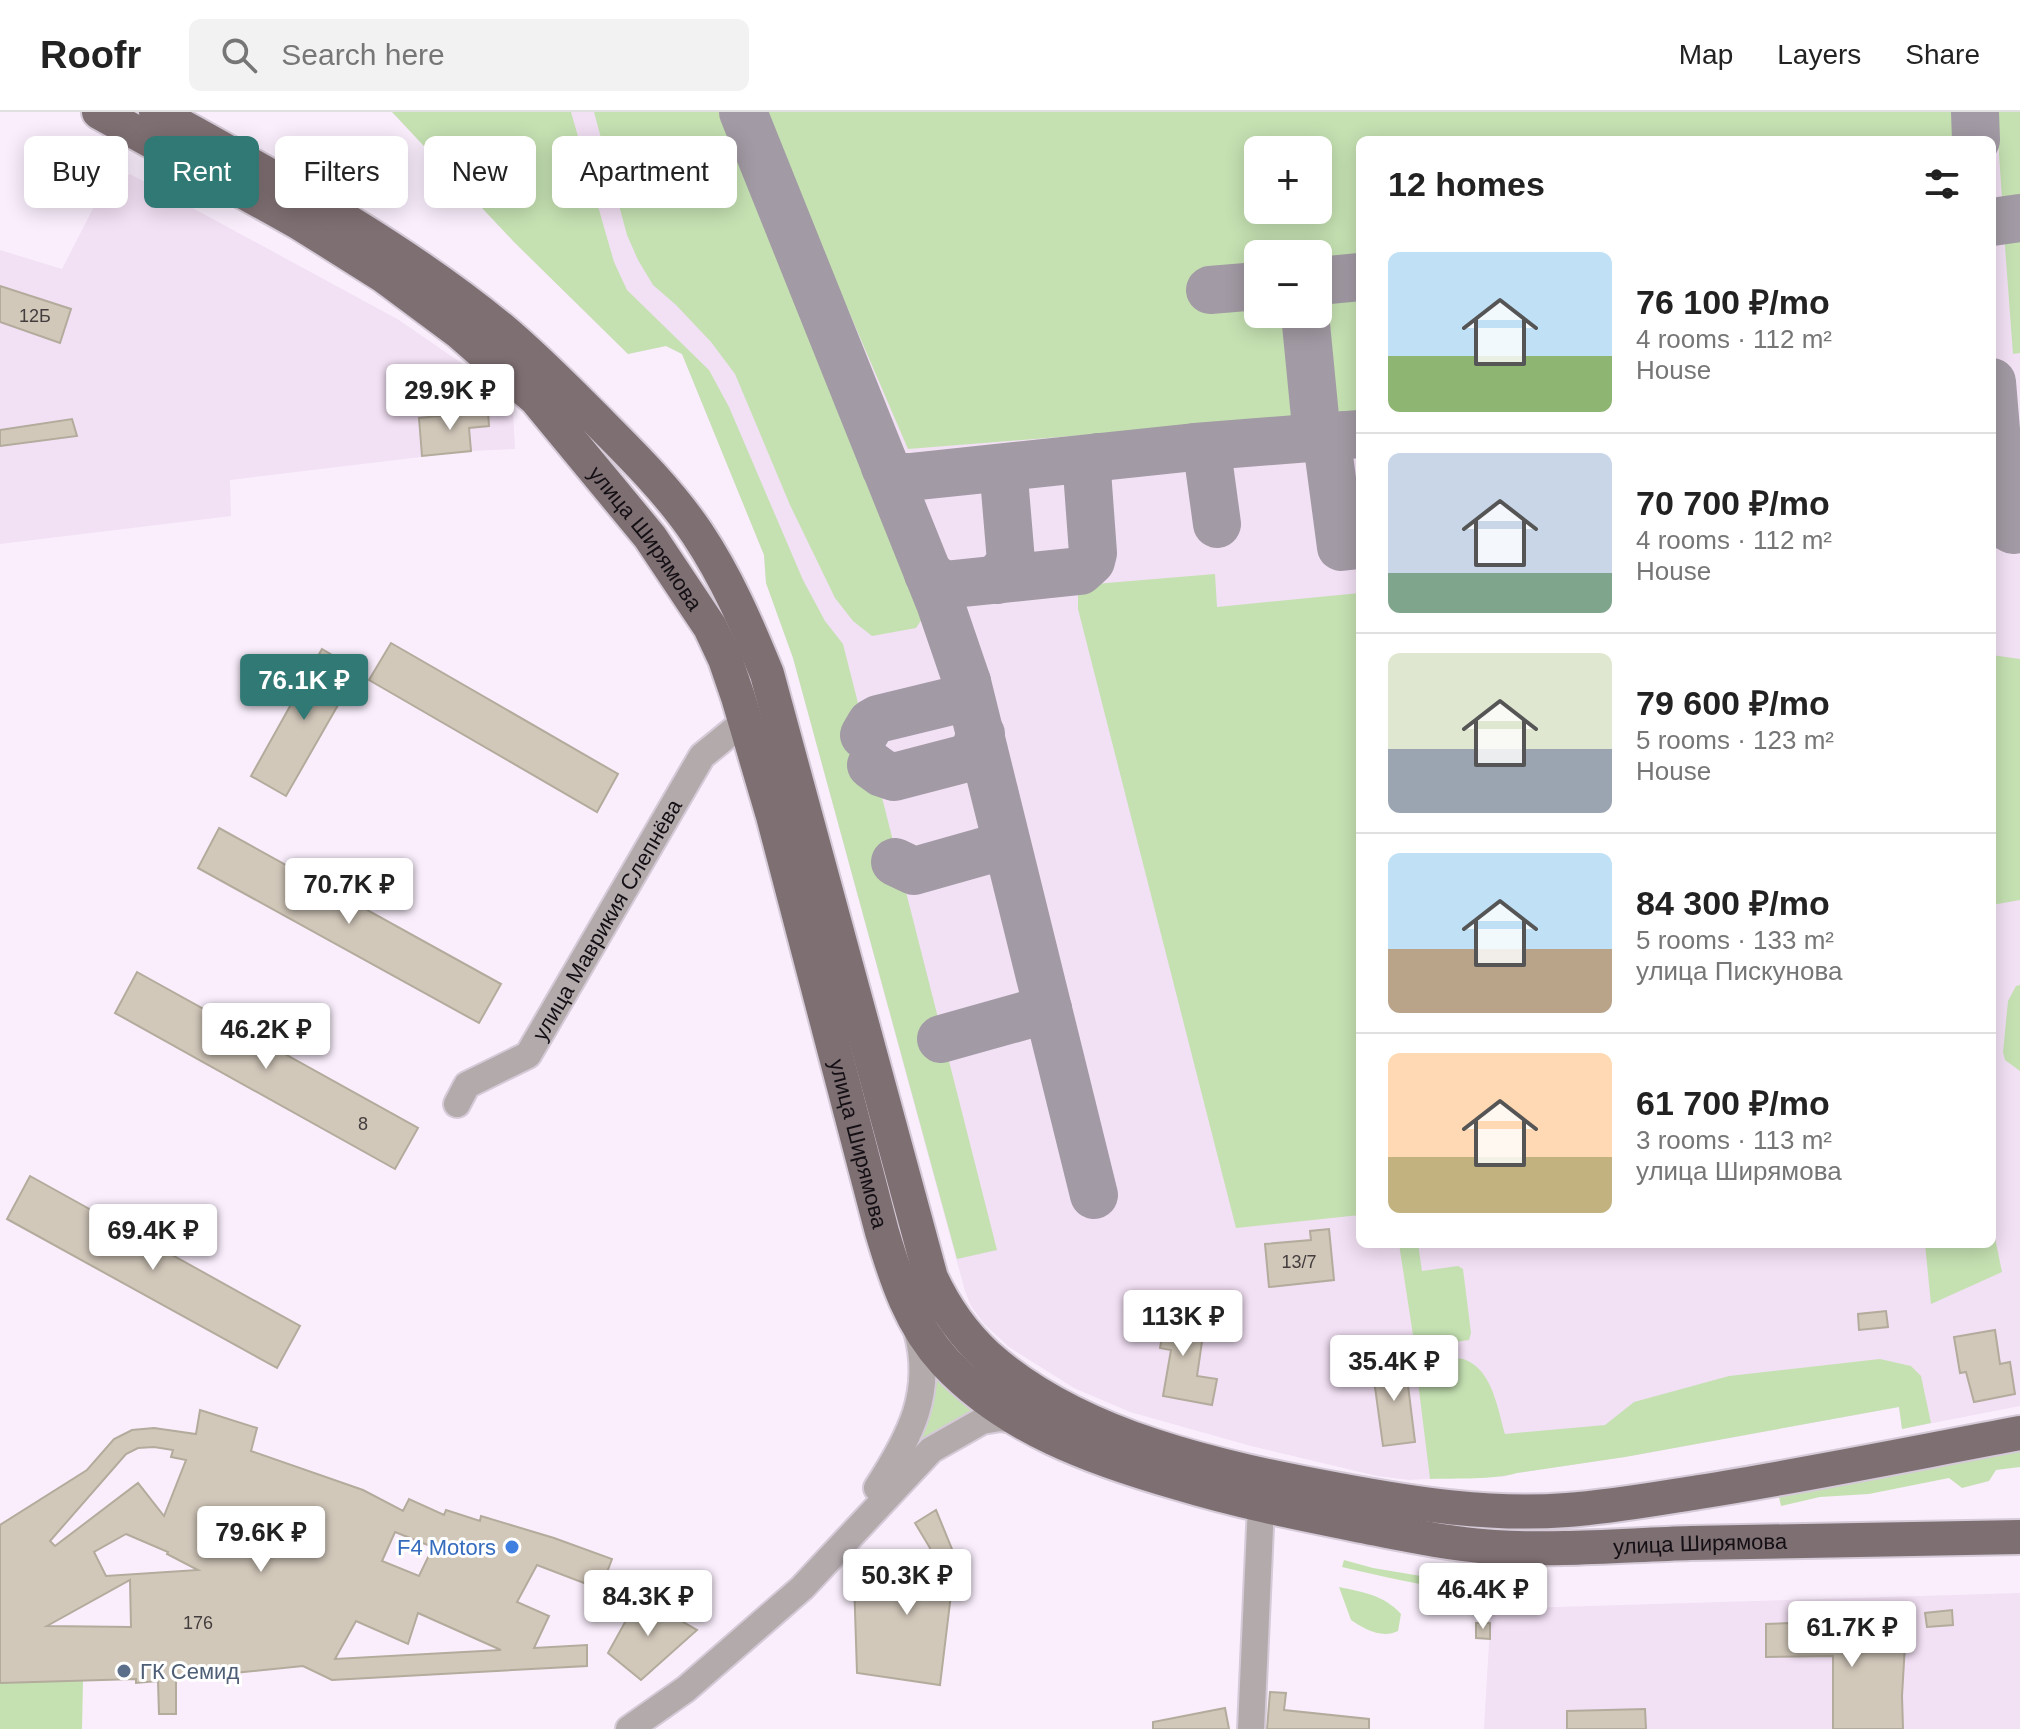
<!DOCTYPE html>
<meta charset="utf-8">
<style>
:root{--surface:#fff;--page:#f2f2f2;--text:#222;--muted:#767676;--line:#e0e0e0;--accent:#317974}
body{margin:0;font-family:Arial,sans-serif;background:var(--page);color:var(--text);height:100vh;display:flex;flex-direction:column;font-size:30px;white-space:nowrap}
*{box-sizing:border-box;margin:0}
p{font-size:26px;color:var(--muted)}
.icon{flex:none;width:44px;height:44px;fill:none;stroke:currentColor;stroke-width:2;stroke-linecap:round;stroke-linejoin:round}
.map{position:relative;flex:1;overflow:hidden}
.side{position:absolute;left:1356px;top:24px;width:640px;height:1112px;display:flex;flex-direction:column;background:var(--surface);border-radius:12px;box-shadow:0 4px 20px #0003}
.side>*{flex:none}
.guide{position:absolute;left:24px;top:24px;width:760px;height:72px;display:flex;gap:16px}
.controls{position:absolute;left:1244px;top:24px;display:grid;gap:16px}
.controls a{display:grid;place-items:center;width:88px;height:88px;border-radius:12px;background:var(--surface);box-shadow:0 4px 20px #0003;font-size:40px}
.price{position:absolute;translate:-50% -68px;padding:0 18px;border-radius:8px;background:#fff;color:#222;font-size:26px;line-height:52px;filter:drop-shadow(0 2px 4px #0008)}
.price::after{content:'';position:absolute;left:50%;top:48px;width:24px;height:18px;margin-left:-12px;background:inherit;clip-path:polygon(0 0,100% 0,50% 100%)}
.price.active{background:var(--accent);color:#fff}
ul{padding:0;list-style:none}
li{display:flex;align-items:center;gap:24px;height:200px;padding:0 32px}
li+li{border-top:2px solid var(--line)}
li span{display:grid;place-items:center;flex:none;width:224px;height:160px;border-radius:12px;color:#555}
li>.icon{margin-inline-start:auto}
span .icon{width:96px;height:96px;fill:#fffc;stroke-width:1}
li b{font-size:34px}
h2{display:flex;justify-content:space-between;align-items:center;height:96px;padding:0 32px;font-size:34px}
.pill{padding:0 28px;border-radius:12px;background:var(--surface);box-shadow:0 4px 20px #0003;font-size:28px;line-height:72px}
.pill.active{background:var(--accent);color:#fff}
header{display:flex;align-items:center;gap:48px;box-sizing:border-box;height:112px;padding:0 40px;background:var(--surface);border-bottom:2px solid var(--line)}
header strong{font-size:38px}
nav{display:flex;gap:44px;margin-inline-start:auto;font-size:28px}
.search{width:560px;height:72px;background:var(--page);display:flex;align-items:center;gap:20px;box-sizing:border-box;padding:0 28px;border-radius:12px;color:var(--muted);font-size:30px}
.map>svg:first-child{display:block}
.built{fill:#f2e0f4;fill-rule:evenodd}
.green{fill:#c5e1b2;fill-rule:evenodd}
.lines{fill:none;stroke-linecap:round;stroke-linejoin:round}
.taxiway{stroke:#a29aa4;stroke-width:48}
.building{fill:#d2c8ba;stroke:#b3ab9c;stroke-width:2;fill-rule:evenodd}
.minor-casing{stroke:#d5cad7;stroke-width:30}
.major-casing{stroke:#d5cad7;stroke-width:38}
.minor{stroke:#b3aaac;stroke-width:26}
.major{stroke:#7e6f72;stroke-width:34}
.shop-dot{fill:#3f7fe0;stroke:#fff;stroke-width:3}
.service-dot{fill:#5c6f8a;stroke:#fff;stroke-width:3}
.labels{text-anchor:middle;stroke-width:6;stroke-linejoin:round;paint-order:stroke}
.number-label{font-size:18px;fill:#433d3e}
.street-label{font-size:22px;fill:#130f14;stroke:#fff}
.shop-label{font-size:22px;fill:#366cbe;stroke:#fff;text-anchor:end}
.service-label{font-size:22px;fill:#4e5e75;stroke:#fff;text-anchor:start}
</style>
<header>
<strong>Roofr</strong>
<div class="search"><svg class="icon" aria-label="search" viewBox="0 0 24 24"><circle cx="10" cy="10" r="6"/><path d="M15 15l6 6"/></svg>Search here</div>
<nav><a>Map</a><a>Layers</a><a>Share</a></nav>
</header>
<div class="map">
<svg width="2020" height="1617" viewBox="0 0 2020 1617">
<rect width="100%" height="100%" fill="#faeefc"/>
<g class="built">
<path d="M392,0h1628v1294l-118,23 -3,-22 -274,50 -108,16 -15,4 -13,-2 -80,5 -32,-4 -126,-30 -121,-34 -56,-24 -65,-41 -25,-23 -13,-18 -6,-15 -172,-633 -27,-75 -2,-28 -82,-201 -16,-8 -38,8 -114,-112zM1360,28h632v1104h-632zM1258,38h60v60h-60zM1258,142h60v60h-60z"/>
<path d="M130,62l269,146 65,45 49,47 2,37 -44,2 -241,29 1,36 -231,28v-294l62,19 42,-82z"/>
<path d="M2020,1481v136h-536l7,-120z"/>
</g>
<g class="green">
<path d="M392,0h179l43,150 13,28 82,80 20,37 74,173 22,41 18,23 154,606 -40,9 -164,-601 -27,-75 -2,-28 -82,-201 -16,-8 -38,8 -114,-112z"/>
<path d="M594,0h125l207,501 -10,15 -44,8 -19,-15 -18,-23 -45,-93 -55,-131 -24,-32 -35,-37 -23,-20 -15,-25 -11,-25z"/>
<path d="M763,0h1205l1,28h-609v120l-42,4v-10h-60v16l-65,7 3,31 62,-5v11h37l14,103 -401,32zM1258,38h60v60h-60z"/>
<path d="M1996,0h24v84l-18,2z"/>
<path d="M2020,120v121l-7,1 -9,-121z"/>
<path d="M1360,180v122l-32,3 -14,-103h4v-17z"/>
<path d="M1215,462l2,33 143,-14v559l-3,1 3,62 -124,13 -158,-619v-15l5,-9z"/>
<path d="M1992,543l28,4v241l-28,5z"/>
<path d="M2020,873v86l-15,-11 -2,-8 5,-51 8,-15z"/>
<path d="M1992,1111l10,49 -71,32 -6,-60h67z"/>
<path d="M1399,1132h19l4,27 36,-5 5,3 8,64 -2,7 -54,8z"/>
<path d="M1447,1246c5,0 14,0 19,2 27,11 32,51 39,74l100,-9 29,-23 95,-26 151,-17 31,7 10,10 10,47 -29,6 -3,-22 -274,50 -108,16c-23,7 -61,5 -87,6l-14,-113z"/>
<path d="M936,1259l46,36 -63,39 8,-24z"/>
<path d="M2020,1336v19l-24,3 -7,11 -27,7 -13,-10 -80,16 -49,3 -39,9 -2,-9 117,-26z"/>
<path d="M1344,1448l29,8 96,16 -2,8c-42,-6 -83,-15 -125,-25z"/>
<path d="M1339,1475c24,5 45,8 62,27l-3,17c-16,8 -34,-2 -47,-11z"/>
<path d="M83,1569l-1,48h-82v-46z"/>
</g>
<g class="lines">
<g class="taxiway">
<path d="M743,0l197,491 27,79 127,513"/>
<path d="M1975,0l1,28"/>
<path d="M1992,110l28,-4"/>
<path d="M1318,169l42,-4"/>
<path d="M1210,178l48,-4"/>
<path d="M1305,202l12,123"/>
<path d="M1992,270l12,143 9,5 7,-1"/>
<path d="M1345,323l-11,4 -6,10 13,98 19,-2"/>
<path d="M1195,335l7,4 6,7 9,66"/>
<path d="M885,355c7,9 13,10 25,10l285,-30 165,-13"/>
<path d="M928,462l16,11 136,-14 11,-10 2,-8 -6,-82 12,-14"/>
<path d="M997,468l14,-19 -7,-83 7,-11"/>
<path d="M864,623l7,-12 7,-4 74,-18 10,-8 5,-11"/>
<path d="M871,653l11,8 12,4 73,-19 8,-9 6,-15"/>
<path d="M895,750l19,9 92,-26"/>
<path d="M941,927l107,-30"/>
</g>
</g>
<g class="building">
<path d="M110,61l13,7 -8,15 -13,-7z"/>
<path d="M0,174l71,23 -11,34 -60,-21z"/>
<path d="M488,299l1,15 -20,2 2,23 -49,5 -3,-38z"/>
<path d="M72,307l5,17 -77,10v-16z"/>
<path d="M391,531l227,131 -21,38 -228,-132z"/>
<path d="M322,537l36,21 -72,126 -35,-20z"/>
<path d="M219,716l282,156 -22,39 -281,-155z"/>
<path d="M137,860l281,156 -23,41 -280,-156z"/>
<path d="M30,1064l270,150 -23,42 -270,-149z"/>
<path d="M1329,1117l5,51 -65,7 -4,-43 46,-4 -1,-9z"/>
<path d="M1886,1199l2,16 -29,3 -1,-16z"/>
<path d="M1147,1200l58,9 -8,55 20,3 -5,26 -49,-9 8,-46 -11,-2 3,-17 -19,-3z"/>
<path d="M1995,1218l5,34 10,-2 5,32 -41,8 -8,-30 -6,1 -6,-36z"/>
<path d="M1405,1249l10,81 -32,4 -11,-81z"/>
<path d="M200,1298l57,18 -6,23 112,39 40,21 6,-12 35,16 2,-5 34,11 1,-5 73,22 58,21 -8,21 -3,-1 -4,9 -60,-23 -20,37 32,14 -15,32 53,-3v21l-255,14 -29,-14 -127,13v35h-17l-1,-33 -22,2v-4l-136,4v-158l87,-55 27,-31 18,-9 22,-2 42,6zM154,1335l19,3 -2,7 15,3 -22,56 -26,-33 -83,63 -5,-5 76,-87 12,-6zM395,1420l38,15 -14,29 -37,-15zM126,1422l42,18 -1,2 31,16 -92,6 -12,-24zM130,1468l1,47 -84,-1zM418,1501l83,37 -166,9 21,-38 52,23z"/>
<path d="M936,1398l16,39 -6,29h7l-13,107 -83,-12 -3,-93 73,-2 3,-30 -15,-25z"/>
<path d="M639,1485l58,33 -56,50 -33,-27z"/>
<path d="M1952,1498l1,15 -26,2 -2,-14z"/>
<path d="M1819,1510v5h87l-4,69 1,33h-70v-73l-67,1v-33z"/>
<path d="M1476,1511h14v16l-14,-1z"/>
<path d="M1270,1580l16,1 -2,17 85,9v10h-102z"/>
<path d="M1225,1596l4,21h-76v-7z"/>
<path d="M1645,1597l1,20h-79v-18z"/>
</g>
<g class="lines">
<defs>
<g id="minor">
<path id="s1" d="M457,992l10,-19 61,-30 174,-299 43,-35"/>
<path d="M877,1376c33,-51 57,-96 40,-157"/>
<path d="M629,1617l57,-40 116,-101 129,-138 51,-29 18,-3 18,2"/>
<path d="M1251,1617l10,-224"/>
</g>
<g id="major">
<path id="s2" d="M99,0l199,110 86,54 74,55 78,68 114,138 60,90 15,32 13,38 35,119 109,416c14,47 29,93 63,130 62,66 149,97 233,121 59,18 119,30 179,42 46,9 91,19 137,22 66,4 131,-2 197,-4 109,-3 219,-4 329,-6"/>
<path d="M156,0c118,66 239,130 344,216 36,30 68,63 101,96 34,34 69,69 96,109 30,45 50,92 70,141l164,604c14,30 31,55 56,78 92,82 233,112 352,134 75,14 151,26 228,20 44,-3 88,-11 132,-18 107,-17 214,-39 321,-59"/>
</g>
</defs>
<use href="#minor" class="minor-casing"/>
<use href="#major" class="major-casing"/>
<use href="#minor" class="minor"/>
<use href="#major" class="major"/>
</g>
<circle class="shop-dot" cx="512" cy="1435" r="8"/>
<circle class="service-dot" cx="124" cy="1559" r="8"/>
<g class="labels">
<g class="number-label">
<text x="35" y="210">12Б</text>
<text x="363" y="1018">8</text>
<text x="1299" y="1156">13/7</text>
<text x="198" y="1517">176</text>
</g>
<g class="street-label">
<text dy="8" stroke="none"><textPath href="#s2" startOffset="702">улица Ширямова</textPath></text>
<text dy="8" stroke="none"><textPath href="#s1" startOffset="246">улица Маврикия Слепнёва</textPath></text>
<text dy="8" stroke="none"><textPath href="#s2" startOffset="1350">улица Ширямова</textPath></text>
<text dy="8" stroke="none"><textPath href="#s2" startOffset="2382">улица Ширямова</textPath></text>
</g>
<g class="shop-label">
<text x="496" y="1443">F4 Motors</text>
</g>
<g class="service-label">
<text x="140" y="1567">ГК Семид</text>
</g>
</g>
</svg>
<div class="controls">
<a>+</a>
<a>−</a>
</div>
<b class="price" style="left:450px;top:320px">29.9K ₽</b>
<b class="price active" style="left:304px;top:610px">76.1K ₽</b>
<b class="price" style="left:349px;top:814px">70.7K ₽</b>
<b class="price" style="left:266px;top:959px">46.2K ₽</b>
<b class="price" style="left:153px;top:1160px">69.4K ₽</b>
<b class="price" style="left:1183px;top:1246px">113K ₽</b>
<b class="price" style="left:1394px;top:1291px">35.4K ₽</b>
<b class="price" style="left:261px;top:1462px">79.6K ₽</b>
<b class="price" style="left:907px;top:1505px">50.3K ₽</b>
<b class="price" style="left:1483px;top:1519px">46.4K ₽</b>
<b class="price" style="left:648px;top:1526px">84.3K ₽</b>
<b class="price" style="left:1852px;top:1557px">61.7K ₽</b>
<div class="guide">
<a class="pill">Buy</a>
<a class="pill active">Rent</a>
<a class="pill">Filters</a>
<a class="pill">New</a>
<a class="pill">Apartment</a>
</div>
<section class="side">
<h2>12 homes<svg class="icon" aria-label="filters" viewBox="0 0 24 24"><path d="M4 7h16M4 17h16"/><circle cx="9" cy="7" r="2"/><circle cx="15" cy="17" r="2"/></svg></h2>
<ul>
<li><span style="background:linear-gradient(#bfe0f5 65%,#8fb573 0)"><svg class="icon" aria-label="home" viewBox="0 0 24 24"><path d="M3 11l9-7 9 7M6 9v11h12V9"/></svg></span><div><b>76 100 ₽/mo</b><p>4 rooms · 112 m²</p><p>House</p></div></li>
<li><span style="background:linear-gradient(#c9d6e8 75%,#7fa58c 0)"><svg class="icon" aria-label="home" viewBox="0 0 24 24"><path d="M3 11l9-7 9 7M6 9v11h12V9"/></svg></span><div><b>70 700 ₽/mo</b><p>4 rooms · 112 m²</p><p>House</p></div></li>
<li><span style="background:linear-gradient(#dfe7d0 60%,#9aa5b1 0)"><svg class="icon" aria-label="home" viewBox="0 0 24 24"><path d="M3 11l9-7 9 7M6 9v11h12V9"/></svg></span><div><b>79 600 ₽/mo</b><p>5 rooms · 123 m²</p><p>House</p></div></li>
<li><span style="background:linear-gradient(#bfe0f5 60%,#b9a48a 0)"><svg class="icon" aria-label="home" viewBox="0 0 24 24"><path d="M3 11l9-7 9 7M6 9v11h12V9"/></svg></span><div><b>84 300 ₽/mo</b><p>5 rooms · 133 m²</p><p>улица Пискунова</p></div></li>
<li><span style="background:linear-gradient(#ffd9b3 65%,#c2b280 0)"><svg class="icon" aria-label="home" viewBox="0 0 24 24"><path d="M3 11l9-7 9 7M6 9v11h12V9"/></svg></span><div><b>61 700 ₽/mo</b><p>3 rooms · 113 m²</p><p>улица Ширямова</p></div></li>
</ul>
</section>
</div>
